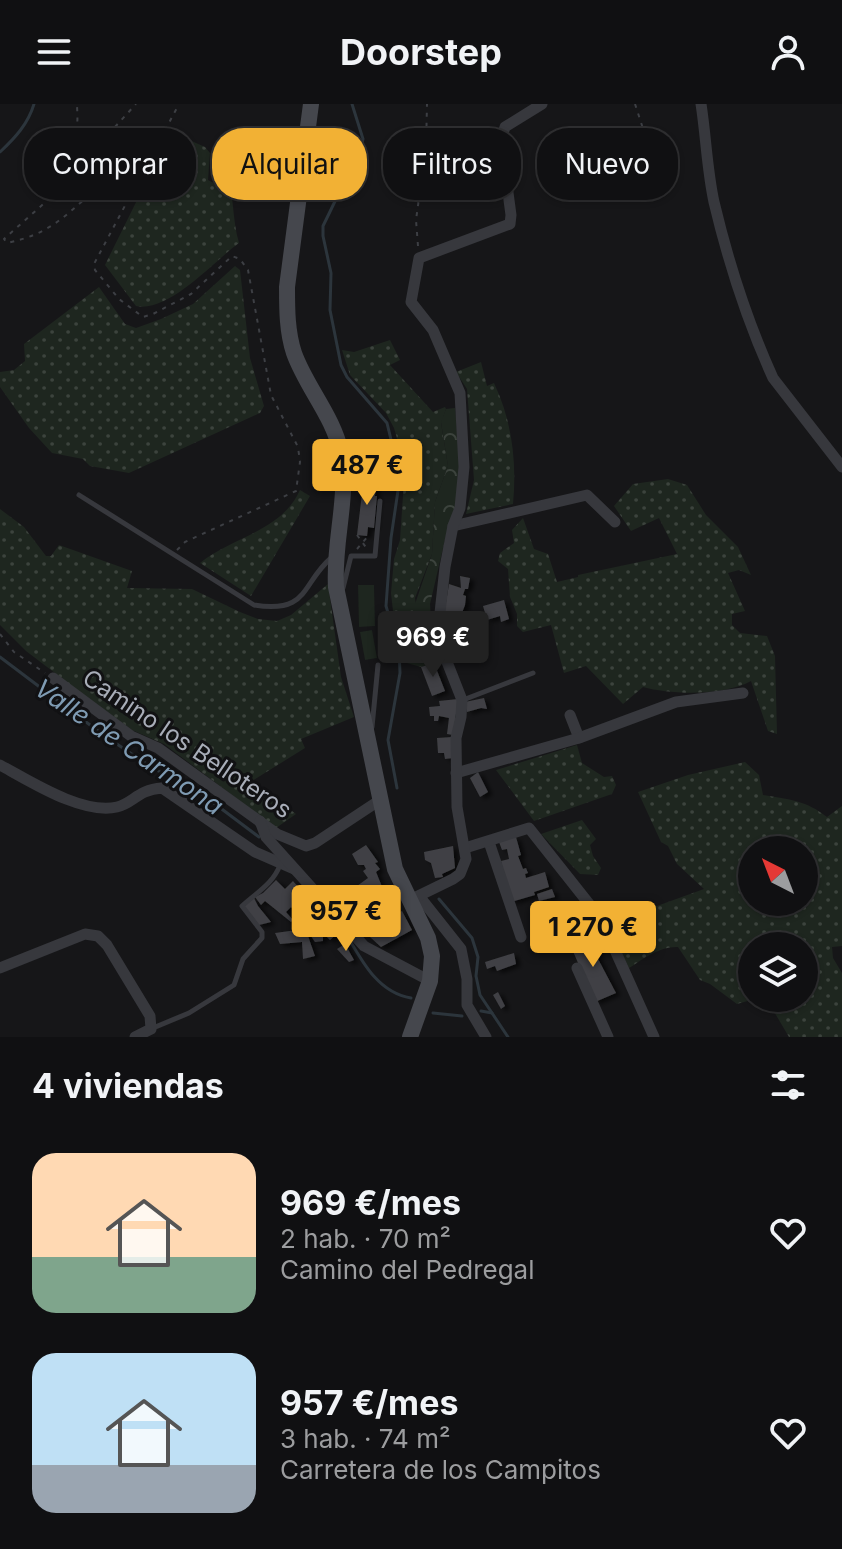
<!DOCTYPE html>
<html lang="es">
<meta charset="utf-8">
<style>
:root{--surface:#101012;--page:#19191b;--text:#f1f3f6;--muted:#9c9d9f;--line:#303032;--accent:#f2b134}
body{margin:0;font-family:Inter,sans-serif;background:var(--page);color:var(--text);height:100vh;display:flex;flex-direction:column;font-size:30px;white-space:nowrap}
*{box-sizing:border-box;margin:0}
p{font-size:26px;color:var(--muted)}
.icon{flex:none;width:44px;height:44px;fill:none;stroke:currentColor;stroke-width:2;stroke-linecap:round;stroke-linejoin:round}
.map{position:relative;height:933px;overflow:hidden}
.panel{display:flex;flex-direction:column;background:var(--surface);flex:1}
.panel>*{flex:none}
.banner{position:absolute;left:24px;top:24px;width:794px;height:72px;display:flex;gap:16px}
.needle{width:52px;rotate:318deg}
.buttons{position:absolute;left:738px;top:732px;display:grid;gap:16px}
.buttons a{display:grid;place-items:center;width:80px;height:80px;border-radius:50%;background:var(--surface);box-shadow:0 2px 6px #0004,0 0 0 2px var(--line);font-size:40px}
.price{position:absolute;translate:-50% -68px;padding:0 18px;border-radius:8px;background:var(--accent);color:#111;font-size:26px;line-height:52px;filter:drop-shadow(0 2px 4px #0008)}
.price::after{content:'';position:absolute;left:50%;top:48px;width:24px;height:18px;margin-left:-12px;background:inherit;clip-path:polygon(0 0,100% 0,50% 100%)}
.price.selected{background:#222;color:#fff}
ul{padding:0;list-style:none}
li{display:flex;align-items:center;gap:24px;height:200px;padding:0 32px}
li span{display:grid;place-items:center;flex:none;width:224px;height:160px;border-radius:24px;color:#555}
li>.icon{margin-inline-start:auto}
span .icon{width:96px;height:96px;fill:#fffc;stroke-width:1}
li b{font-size:34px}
h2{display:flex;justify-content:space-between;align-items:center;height:96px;padding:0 32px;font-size:34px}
.chip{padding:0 28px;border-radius:32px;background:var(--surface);box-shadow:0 2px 6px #0004,0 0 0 2px var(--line);font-size:28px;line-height:72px}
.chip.selected{background:var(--accent);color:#111}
header{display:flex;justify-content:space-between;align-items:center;height:104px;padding:0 32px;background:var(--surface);font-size:36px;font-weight:700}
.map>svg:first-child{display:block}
.grass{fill:url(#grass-dots);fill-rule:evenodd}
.forest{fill:url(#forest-crowns)}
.garden{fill:#1e261f}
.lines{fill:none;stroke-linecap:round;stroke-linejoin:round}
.stream{stroke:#2c353c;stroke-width:3}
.building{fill:#404145;filter:url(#shadow)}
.path{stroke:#3d3f44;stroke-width:2;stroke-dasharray:4 6;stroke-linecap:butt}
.lane{stroke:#37383d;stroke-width:5}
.street{stroke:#37383d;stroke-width:11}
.secondary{stroke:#45474d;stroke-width:16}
.labels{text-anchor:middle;stroke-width:6;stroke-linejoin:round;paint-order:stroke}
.street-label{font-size:24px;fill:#a8adb8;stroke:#111113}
.water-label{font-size:26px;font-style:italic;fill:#7f9bb3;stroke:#111113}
</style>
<header><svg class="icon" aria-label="menu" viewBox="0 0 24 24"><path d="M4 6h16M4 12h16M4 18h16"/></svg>Doorstep<svg class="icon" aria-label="person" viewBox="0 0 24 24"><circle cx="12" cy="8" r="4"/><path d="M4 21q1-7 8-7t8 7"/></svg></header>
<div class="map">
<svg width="842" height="933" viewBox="0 0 842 933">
<defs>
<pattern id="grass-dots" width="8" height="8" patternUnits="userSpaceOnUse" patternTransform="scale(2)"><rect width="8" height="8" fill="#1e261f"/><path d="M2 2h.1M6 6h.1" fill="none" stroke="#3c433d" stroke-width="1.8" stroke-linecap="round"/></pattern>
<pattern id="forest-crowns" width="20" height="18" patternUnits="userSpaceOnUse" patternTransform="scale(2)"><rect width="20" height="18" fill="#1e261f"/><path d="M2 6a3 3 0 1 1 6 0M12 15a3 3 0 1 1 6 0" fill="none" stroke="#3c433d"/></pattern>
<filter id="shadow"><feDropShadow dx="4.5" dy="2.5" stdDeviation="2" flood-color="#0009"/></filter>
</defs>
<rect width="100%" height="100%" fill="#161618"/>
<g class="grass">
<path d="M178,31l27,12 5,6 -2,27 15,8 4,-17c7,23 5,48 12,72 -25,18 -70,70 -103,63l-31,-41 46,-93z"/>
<path d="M235,162l5,4 10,88 14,48 -4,7 -131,60 -39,-7 -7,-7 -31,-6 -23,-25 -29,-41v-15l14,-2 11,-9 -1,-17 75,-57 26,37 11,4 25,-9 32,-15z"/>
<path d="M390,236l10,20 -10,5 43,47 12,-5 1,2 -5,14 7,43 -13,36 -3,52 -17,44 7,51 5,16 -6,2 -14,-4 1,-17 -15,-35 -2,-18 3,-34 6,-19 5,-74 -11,-38 -8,-15 -36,-38 -8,-25 12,2z"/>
<path d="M481,258l6,24 7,-3c18,38 23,79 19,121l-47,10 8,-34 -7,-91 -11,-17z"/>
<path d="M668,375l19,6 19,30 32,32 13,28 -12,-5 -11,3 17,38 -13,3v11l8,8 27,3 8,20 2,78 -9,-3 -17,-50c-27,15 -79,14 -108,6l-20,17 -37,-38 -22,7 -13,-48 -28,7 -6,-6v-12l-7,-17 -2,-28 -10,-8 2,-8 14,-10 -2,-13 11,-12 11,31 14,5 9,28 21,-5v-2l99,-21 -18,-36 -28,13 -17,-25 19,-22z"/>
<path d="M300,386l10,6 -59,100 -51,-33c32,-26 82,-32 100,-73z"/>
<path d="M0,405l24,18 22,29h5l8,-11 73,26 -5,17 65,1 48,23 18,7 19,2 14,-6 37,-31 13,93 13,40 -53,22 4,9 -53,33 44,33 -20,14 -112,-84 -32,-14 -52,-38 -54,-41 -26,-26z"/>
<path d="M577,641l5,18 22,14 8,-1 4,9 -4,9 -78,27 -38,-51z"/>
<path d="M745,658l14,13 4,20c26,4 44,6 64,22l15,-11v140l-10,1 1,11 9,15v64h-53l-23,-39h38v-52h-52v52h6l-21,6 -27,-20 -10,-4 -22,-33c-18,-1 -35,12 -49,21l-8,-17 28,-18 -6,-22 61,-22 -27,-25 -9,-18 -7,-4 -23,-50 50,-17zM752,746h52v52h-52z"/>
<path d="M582,716l14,19 -6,6 3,11 8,12 -3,7 -18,-1 -39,-40z"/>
</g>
<path class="forest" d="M455,304l5,58 -4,42 -9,23 -17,73 4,59 -7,2 -15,-52 20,-59 3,-52 13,-36 -7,-44 5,-13z"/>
<g class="garden">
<path d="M358,481h16l1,41 -16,1z"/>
<path d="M372,526l5,28 -12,2 -5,-28z"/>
</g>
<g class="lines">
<g class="stream">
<path d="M352,0l11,35 -6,28 -17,24 -17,35v10l8,37 -1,37 11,55 6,12 40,46 13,54 -9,61 -5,68 13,44 1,23 -12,67 9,48"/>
<path d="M0,48c15,-14 28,-28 34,-48"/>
<path d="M0,553l102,77 52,35 37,17 68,51"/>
<path d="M439,795l33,39 6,19 -2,19 4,19 28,42"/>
<path d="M349,835c15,26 31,54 62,59"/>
<path d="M481,907l11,2"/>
<path d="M433,909l29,3"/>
</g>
</g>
<g class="building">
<path d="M360,348l13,1 -1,15h-13z"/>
<path d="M364,373l9,1v7l3,-1 -1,12h2l-3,32 -6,-1 -1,9 -10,-1z"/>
<path d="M460,472l10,2 -2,11h-3l-2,6 3,1 -1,9 -3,8 -6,-1 -2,6 -11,4 6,-38 12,4z"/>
<path d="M504,496l5,19 -8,3 -1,-6 -13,4 -4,-14z"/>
<path d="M434,559l11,28 -13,5 -11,-29z"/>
<path d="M484,594l3,11 -6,-1 -14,4 -2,-10z"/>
<path d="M458,595l-5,36 -6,-1 2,-16 -10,-2 -1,5h-4v-5h-4l-1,-9 11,-1 -1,-5z"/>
<path d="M452,633l1,21 -8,1 -1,-6h-6l-1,-15z"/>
<path d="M478,668l10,20 -8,5 -10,-19z"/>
<path d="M516,733l5,18 -3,1 5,13 3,-1 2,5 -3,1 1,4 19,-6 4,15 -15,5 1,3 -24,7 -10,-41 8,-2 -2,-10 -5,1 -3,-8z"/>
<path d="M366,741l12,17 -3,1 5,6 -4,3 16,39 -31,17 -16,-14 20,-12 -8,-16 11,-8 -5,-7 3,-2 -2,-4h-6l-6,-11z"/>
<path d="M453,742l2,22 -13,6 1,3 -8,1 -4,-15 -6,-3 -1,-8z"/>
<path d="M276,776l9,9 8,-8 11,13 -8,8 8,8 -5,6 -8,-9 -5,5 7,8 -2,2 -26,-21 -4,4 -6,-8 8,-4z"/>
<path d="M552,785l3,8 -16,4 -2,-7z"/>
<path d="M254,794l4,8 13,16 -12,3 -15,-19z"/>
<path d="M552,800l8,18 -14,4 -3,-12 -9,3 -2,-7z"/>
<path d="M402,807l10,19 -31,17 -11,-10 11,-12 6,8 4,-2 -6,-12z"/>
<path d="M324,813l16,14 -10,9 -7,-7v8l-8,1 -4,-6h-3l7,20 -12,3 -1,-17 -22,2 -5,-11 29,-4 11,-6 5,6 1,-1 -4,-4z"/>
<path d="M585,825l14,24 -3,2 20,38 -21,9 -23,-53 14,-7 -6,-10z"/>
<path d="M345,840l9,16 -5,2 -12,-13z"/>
<path d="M514,849l2,11 -19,7 -2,-5 -8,3 -2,-7z"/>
<path d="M498,888l7,14 -4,3 -8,-14z"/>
</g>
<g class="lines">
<g class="path">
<path d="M635,0l13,40 -2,9"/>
<path d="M97,84c-32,28 -47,46 -90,55l-3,-4 46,-41 86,-94"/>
<path d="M49,91c-4,-21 23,-48 28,-71 1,-6 0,-14 0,-20"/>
<path d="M418,142l-2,-26 10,-72 1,-44"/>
<path d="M357,431l11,15"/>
<path d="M357,445l12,-14"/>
<path d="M177,446l8,-8 111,-51 4,-29 -2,-15 -27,-52 -23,-125 -8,-11 -8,-3 -41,38 -38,20 -10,3 -24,-18 -24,-29 -1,-6 85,-160"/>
<path d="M0,530l14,18 31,21"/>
<path d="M362,827l39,-24"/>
</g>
<g class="lane">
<path d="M79,391l175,110c55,9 47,-21 77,-47"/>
<path d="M343,484l8,-32h24l5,-55"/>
<path d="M463,596l70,-27"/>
<path d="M372,623l6,-62"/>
<path d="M153,924l36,-15 45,-28 9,-26 19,-21v-6l-20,-26c14,-13 31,-22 38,-41"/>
</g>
<g class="street">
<path d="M701,0c5,32 6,66 13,98 14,59 34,121 59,176l69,89"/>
<path d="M453,422l134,-31 28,27"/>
<path d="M53,574l78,58 27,12 119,86 29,12 9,-3 65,-43"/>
<path d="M570,611l9,23"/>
<path d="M0,661c30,16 82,50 117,42 17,-4 20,-17 45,-19l93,64 39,17"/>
<path d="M456,669l123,-35 97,-36 67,-9"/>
<path d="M260,717l6,16 98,109 66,35"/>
<path d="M489,738l32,95"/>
<path d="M465,744l64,-20 72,91 53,118"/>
<path d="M419,792l42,53 6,30v26l19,32"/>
<path d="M408,797l45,-22 7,-5 6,-15 -9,-52 -1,-69 5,-21 1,-17 -22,-56 -2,-13 7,-64 8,-41 7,-18 4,-41 -4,-74 -27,-63 -22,-28 8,-44 91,-34 1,-9 -10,-75 4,-13 37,-23"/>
<path d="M0,864l85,-34 13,2 9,9 43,71 1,13 -16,8"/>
<path d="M577,864l31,69"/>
</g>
<path class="secondary" d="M311,0l-24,183c0,22 0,45 7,66 12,34 40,64 47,100 8,45 -8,89 -5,134l59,282 33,69 4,18 -2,25 -20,56"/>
</g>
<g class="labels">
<g class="street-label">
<text transform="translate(187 640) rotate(34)" y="8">Camino los Belloteros</text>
</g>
<g class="water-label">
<text transform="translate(129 643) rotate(34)" y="9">Valle de Carmona</text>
</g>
</g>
</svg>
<div class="buttons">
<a><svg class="needle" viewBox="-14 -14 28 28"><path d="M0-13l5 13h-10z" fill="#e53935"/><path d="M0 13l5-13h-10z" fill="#9c9d9f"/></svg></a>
<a><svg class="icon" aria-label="layers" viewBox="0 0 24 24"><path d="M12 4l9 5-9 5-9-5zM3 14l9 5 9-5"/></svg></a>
</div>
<b class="price" style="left:367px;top:403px">487 €</b>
<b class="price selected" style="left:433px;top:575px">969 €</b>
<b class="price" style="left:346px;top:849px">957 €</b>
<b class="price" style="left:593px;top:865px">1 270 €</b>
<div class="banner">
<a class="chip">Comprar</a>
<a class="chip selected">Alquilar</a>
<a class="chip">Filtros</a>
<a class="chip">Nuevo</a>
</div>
</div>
<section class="panel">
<h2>4 viviendas<svg class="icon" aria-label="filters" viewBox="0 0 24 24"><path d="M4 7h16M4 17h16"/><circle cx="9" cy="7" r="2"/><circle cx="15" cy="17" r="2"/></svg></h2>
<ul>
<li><span style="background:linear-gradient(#ffd9b3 65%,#7fa58c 0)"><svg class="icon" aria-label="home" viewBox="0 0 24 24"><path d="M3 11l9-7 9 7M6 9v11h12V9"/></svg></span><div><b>969 €/mes</b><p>2 hab. · 70 m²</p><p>Camino del Pedregal</p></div><svg class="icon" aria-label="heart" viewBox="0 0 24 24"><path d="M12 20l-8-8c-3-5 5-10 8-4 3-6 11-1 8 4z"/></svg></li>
<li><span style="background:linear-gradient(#bfe0f5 70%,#9aa5b1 0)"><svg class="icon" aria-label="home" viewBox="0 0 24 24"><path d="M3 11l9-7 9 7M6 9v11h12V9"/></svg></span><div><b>957 €/mes</b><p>3 hab. · 74 m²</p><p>Carretera de los Campitos</p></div><svg class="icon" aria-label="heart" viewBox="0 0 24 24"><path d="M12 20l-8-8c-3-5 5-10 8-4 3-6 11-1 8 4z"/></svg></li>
</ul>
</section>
